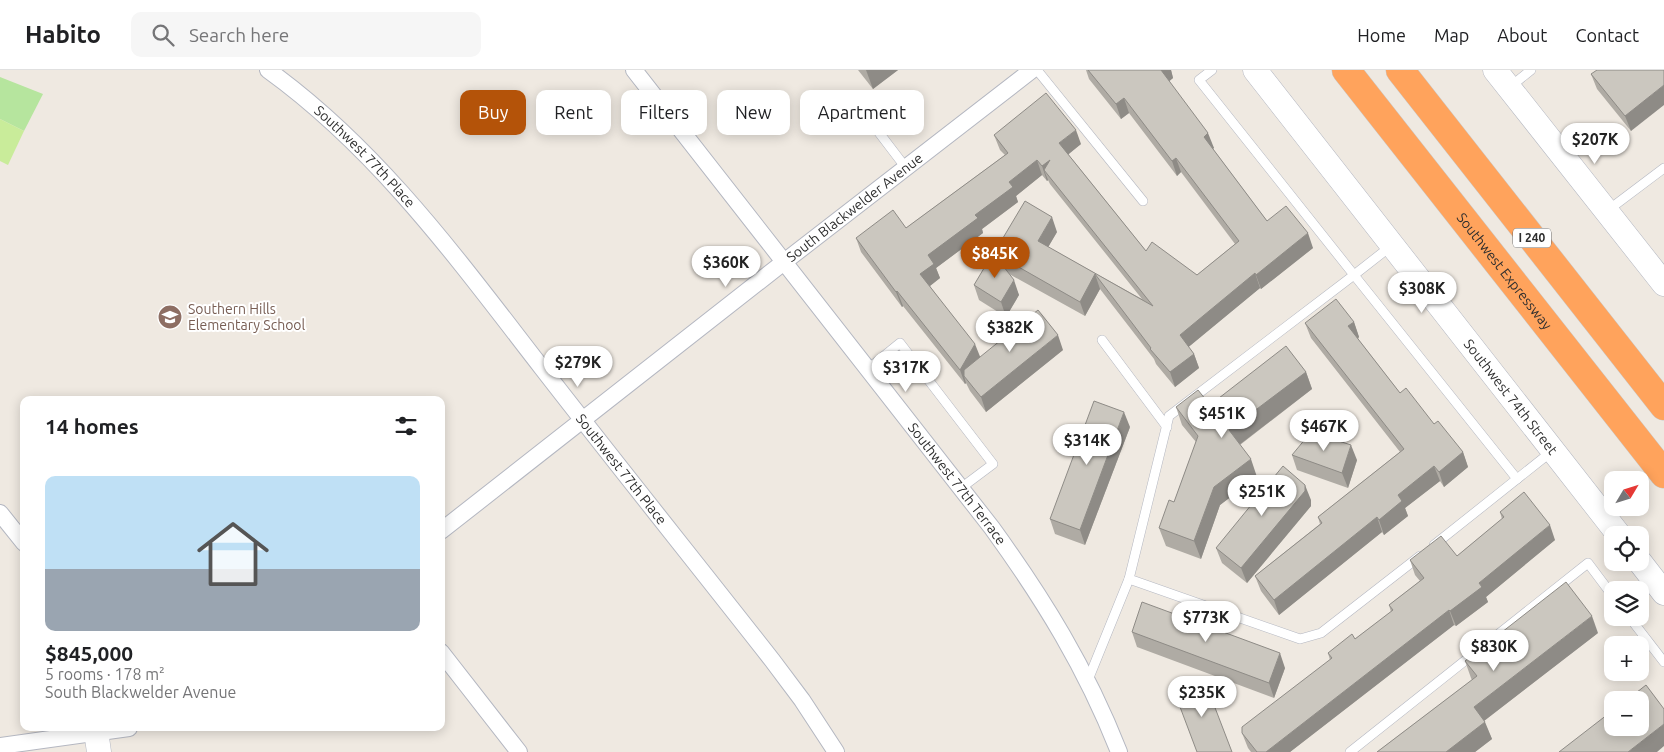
<!DOCTYPE html>
<meta charset="utf-8">
<style>
:root{--surface:#fff;--page:#f6f6f6;--text:#202124;--muted:#757577;--line:#e0e0e0;--accent:#b45309}
body{margin:0;font-family:Ubuntu,sans-serif;background:var(--page);color:var(--text);height:100vh;display:flex;flex-direction:column;font-size:19px;white-space:nowrap}
*{box-sizing:border-box;margin:0}
p{font-size:16px;color:var(--muted)}
.icon{flex:none;width:28px;height:28px;fill:none;stroke:currentColor;stroke-width:2;stroke-linecap:round;stroke-linejoin:round}
.map{position:relative;flex:1;overflow:hidden}
.sheet{position:absolute;left:20px;top:326px;width:425px;height:335px;display:flex;flex-direction:column;background:var(--surface);border-radius:10px;box-shadow:0 2px 12px #0003}
.sheet>*{flex:none}
.hud{position:absolute;left:460px;top:20px;width:475px;height:45px;display:flex;gap:10px}
.needle{width:32px;rotate:52deg}
.controls{position:absolute;left:1604px;top:401px;display:grid;gap:10px}
.controls a{display:grid;place-items:center;width:45px;height:45px;border-radius:10px;background:var(--surface);box-shadow:0 2px 12px #0003;font-size:25px}
.price{position:absolute;translate:-50% -42px;padding:0 11px;border-radius:18px;background:#fff;color:#222;font-size:16px;line-height:32px;filter:drop-shadow(0 1px 2px #0008)}
.price::after{content:'';position:absolute;left:50%;top:30px;width:15px;height:11px;margin-left:-8px;background:inherit;clip-path:polygon(0 0,100% 0,50% 100%)}
.price.active{background:var(--accent);color:#fff}
ul{padding:0;list-style:none}
li{display:grid;align-content:center;gap:10px;height:265px;padding:0 25px}
li+li{border-top:1px solid var(--line)}
li span{display:grid;place-items:center;height:155px;border-radius:10px;color:#555}
li>.icon{margin-inline-start:auto}
span .icon{width:90px;height:90px;fill:#fffc;stroke-width:1}
li b{font-size:21px}
h2{display:flex;justify-content:space-between;align-items:center;height:60px;padding:0 25px;font-size:21px}
.chip{padding:0 18px;border-radius:10px;background:var(--surface);box-shadow:0 2px 12px #0003;font-size:18px;line-height:45px}
.chip.active{background:var(--accent);color:#fff}
header{display:flex;align-items:center;gap:30px;box-sizing:border-box;height:70px;padding:0 25px;background:var(--surface);border-bottom:1px solid var(--line)}
header strong{font-size:24px}
nav{display:flex;gap:28px;margin-inline-start:auto;font-size:18px}
.search{width:350px;height:45px;background:var(--page);display:flex;align-items:center;gap:12px;box-sizing:border-box;padding:0 18px;border-radius:10px;color:var(--muted);font-size:19px}
.map>svg:first-child{display:block}
.green{fill:#b6e59e}
.pitch{fill:#c9ec9a}
.lines{fill:none;stroke-linecap:round;stroke-linejoin:round}
.lane-casing{stroke:#b4b7c1;stroke-width:10}
.street-casing{stroke:#b4b7c1;stroke-width:18}
.secondary-casing{stroke:#b4b7c1;stroke-width:25}
.highway-casing{stroke:#c9c9c9;stroke-width:29}
.lane{stroke:#fff;stroke-width:9}
.street{stroke:#fff;stroke-width:16}
.secondary{stroke:#fff;stroke-width:24}
.highway{stroke:#ffa35c;stroke-width:28}
.wall{fill:#afaba4}
.shaded-wall{fill:#8e8b86}
.building{fill:#cbc7bf;stroke:#8e8b86}
.labels{text-anchor:middle;stroke-width:4;stroke-linejoin:round;paint-order:stroke}
.shield{fill:#fff;stroke:#6d6d6d;stroke-width:1}
.shield-label{font-size:12px;font-weight:bold;fill:#2e2e2e}
.street-label{font-size:14px;fill:#2e2e2e;stroke:#fff}
.education-label{font-size:14px;fill:#785e54;stroke:#fff;text-anchor:start}
</style>
<header>
<strong>Habito</strong>
<div class="search"><svg class="icon" aria-label="search" viewBox="0 0 24 24"><circle cx="10" cy="10" r="6"/><path d="M15 15l6 6"/></svg>Search here</div>
<nav><a>Home</a><a>Map</a><a>About</a><a>Contact</a></nav>
</header>
<div class="map">
<svg width="1664" height="682" viewBox="0 0 1664 682">
<rect width="100%" height="100%" fill="#efe9e1"/>
<path class="green" d="M0,7l43,17 -19,37 -24,-12z"/>
<path class="pitch" d="M0,49l24,12 -16,34 -8,-4z"/>
<g class="lines">
<defs>
<g id="lane">
<path d="M1037,0l106,131"/>
<path d="M1212,0l-13,10 155,195 37,-29"/>
<path d="M1510,17l21,-17"/>
<path d="M874,56l32,42"/>
<path d="M1607,141l57,-43"/>
<path d="M1102,270l65,87"/>
<path d="M868,299l32,-26 93,121 -32,24"/>
<path d="M1434,475l117,-93"/>
<path d="M1420,486l-99,77 -21,6 -171,-60 40,-163 185,-141 163,204"/>
<path d="M1630,548l34,44"/>
<path d="M1088,610l41,-101"/>
<path d="M1350,682l238,-189 24,32"/>
</g>
<g id="street">
<path id="s1" d="M268,0c111,80 191,191 274,298 76,98 154,195 230,292l30,40 34,52"/>
<path id="s2" d="M634,0l358,458c52,72 94,140 127,224"/>
<path d="M0,443l24,30"/>
<path id="s3" d="M441,461l343,-269 248,-192"/>
<path d="M441,582l78,100"/>
<path d="M0,676l129,-18"/>
</g>
<g id="secondary">
<path id="s4" d="M1255,0l364,465"/>
<path d="M1495,0l169,214"/>
<path d="M1640,492l24,31"/>
<path d="M96,661l3,21"/>
</g>
<g id="highway">
<path id="s5" d="M1346,0l318,404"/>
<path d="M1400,0l264,336"/>
</g>
</defs>
<use href="#lane" class="lane-casing"/>
<use href="#street" class="street-casing"/>
<use href="#secondary" class="secondary-casing"/>
<use href="#highway" class="highway-casing"/>
<use href="#lane" class="lane"/>
<use href="#street" class="street"/>
<use href="#secondary" class="secondary"/>
<use href="#highway" class="highway"/>
</g>
<g class="wall">
<path d="M858,0h40l-25,19z"/>
<path d="M1086,0h85l2,8 -4,3 45,67 -1,1 54,72 46,27 -52,41 -1,-1 -72,59 6,7 5,14 -24,19 -19,-23 -2,-5 -54,-70 -15,27 -76,-42 10,21 -13,22 -27,-17 -5,-15 20,-32 63,-21 -9,15 94,52 -92,-115 -2,-4 -1,1 -5,-6 -26,21 2,6 -36,27 1,4 -47,35 4,10 -10,8 50,71 83,-7 -77,62 -16,-21 -4,-8 -1,1 -62,-78 -1,1 -41,-55 -5,-14 50,-10 99,-73 -5,-5 -6,-15 87,9 -13,10 78,97 51,24 38,-31 -54,-72 -4,4 -48,-63 -8,6 -32,-40z"/>
<path d="M1664,0l-33,61 -34,-42 -6,-15z"/>
<path d="M1354,252l5,15 -1,2 42,54 34,31 29,28 5,15 -24,20 -4,-6 -35,27 3,8 -24,19 -2,-3 -103,83 -18,-24 -6,-15 65,-52 -2,-7 82,-65 -89,-114 -6,-15z"/>
<path d="M1306,302l6,17 -72,56 17,32 -37,28 -19,54 -35,-13 -7,-18 15,-26 22,-60 -14,-17 -6,-18 34,-2z"/>
<path d="M1130,357l-45,118 -30,-11 -5,-15z"/>
<path d="M1292,385l65,5 -9,28 -51,-18z"/>
<path d="M1311,430v6l-64,77 -25,-20 -6,-15z"/>
<path d="M1500,442l55,28 -69,57 2,5 -32,24 -2,-1 -164,127h-39l-3,-4 -6,-15 88,-73 -2,-7 27,-14 36,-27 -2,-7 31,-24 -5,-6 -5,-15 47,-4 45,-37z"/>
<path d="M1132,562l153,36 -11,30 -137,-51z"/>
<path d="M1598,563l-114,88 8,18 -17,13h-98l95,-72 -1,-2 -6,-17z"/>
</g>
<g class="shaded-wall">
<path d="M866,0h32l-25,19z"/>
<path d="M1160,0h11l2,8 -7,6z"/>
<path d="M1664,15v20l-33,26 -6,-15z"/>
<path d="M1124,28l5,15 -8,6 -5,-15z"/>
<path d="M1076,60l5,14 -17,14 -5,-15z"/>
<path d="M1208,63l6,15 -5,3 -5,-14z"/>
<path d="M1176,88l5,14 -4,4 -5,-15z"/>
<path d="M1037,90l5,15 -26,21 2,6 -36,27 1,4 -47,35 4,10 -14,11 -6,-15 8,-19 47,-40 34,-33z"/>
<path d="M1050,90l-6,10 4,10 -1,1 -5,-15z"/>
<path d="M1052,147l5,15 -14,24 -5,-15z"/>
<path d="M1308,163l5,15 -52,41 -5,-14z"/>
<path d="M1255,203l5,15 -75,62 -5,-15z"/>
<path d="M1095,204l5,15 -15,27 -5,-14z"/>
<path d="M1014,210l5,15 -13,22 -5,-15z"/>
<path d="M897,221l6,15 -1,1 -6,-15z"/>
<path d="M1354,252l5,15 -5,5 -6,-16z"/>
<path d="M1058,265l5,15 -77,62 -5,-15z"/>
<path d="M975,274l6,15 -17,17 2,7 -1,1 -5,-14z"/>
<path d="M1194,284l5,14 -24,19 -5,-15z"/>
<path d="M1306,302l6,17 -77,59 -6,-18z"/>
<path d="M1124,342l6,15 -45,118 -5,-15z"/>
<path d="M1351,375l6,15 -9,28 -6,-15z"/>
<path d="M1463,382l5,15 -24,20 -5,-15z"/>
<path d="M1251,389l6,18 -37,28 -19,54 -7,-18 20,-54z"/>
<path d="M1434,396l6,15 -35,27 3,8 -24,19 -5,-15 19,-25z"/>
<path d="M1305,415l6,15v6l-64,77 -6,-15z"/>
<path d="M1377,447l5,15 -103,83 -5,-15z"/>
<path d="M1550,455l5,15 -69,57 2,5 -32,24 -6,-15 29,-28z"/>
<path d="M1449,540l5,15 -164,127h-24z"/>
<path d="M1592,546l6,17 -118,91 -6,-17z"/>
<path d="M1280,583l5,15 -11,30 -5,-15z"/>
<path d="M1485,652l7,17 -17,13h-29z"/>
<path d="M1664,654v22l-7,6h-29z"/>
</g>
<g class="building">
<path d="M1088,0h73l47,63 -4,4 63,84 19,-15 22,27 -52,42 -1,-2 -75,62 14,19 -24,18 -20,-23 1,-1 -56,-74 -15,28 -86,-49 31,-52 27,16 -14,24 115,65 -109,-136 6,-10 -8,6 -5,-6 -28,22 4,5 -38,28 3,3 -50,37 6,9 -14,10 55,70 -15,26 -63,-79 -1,1 -40,-54 37,-28 13,18 102,-75 -14,-18 52,-42 30,37 -17,13 87,108 6,-9 45,33 42,-34 -63,-83 -4,3 -48,-63 -8,6z"/>
<path d="M1597,0h67v15l-39,31 -34,-42z"/>
<path d="M993,183l21,27 -13,22 -27,-17z"/>
<path d="M1336,229l18,23 -6,4 52,67 6,-5 28,36 4,-3 25,31 -24,20 -5,-6 -36,29 4,6 -23,19 -2,-3 -103,83 -19,-24 67,-53 -4,-6 86,-68 -99,-126z"/>
<path d="M1038,240l20,25 -77,62 -17,-21v-6z"/>
<path d="M1286,276l20,26 -77,58 22,29 -37,28 -20,54 -35,-13 10,-28 5,2 24,-66 -22,-29 22,-17 12,15z"/>
<path d="M1094,331l30,11 -44,118 -30,-11z"/>
<path d="M1311,362l40,13 -9,28 -50,-18z"/>
<path d="M1283,396l22,19v6l-64,77 -25,-20z"/>
<path d="M1524,422l26,33 -71,58 3,4 -32,24 -1,-1 -183,142h-9l-15,-19v-6l90,-69 -4,-5 24,-19 3,5 38,-29 -4,-5 35,-27 -14,-18 31,-24 16,20 47,-39 -4,-5z"/>
<path d="M1566,512l26,34 -118,91 11,15 -39,30h-69l100,-76 -12,-15z"/>
<path d="M1142,532l138,51 -11,30 -137,-51z"/>
<path d="M1204,609l28,73h-35l-23,-61z"/>
<path d="M1646,615l18,24v15l-36,28h-69l53,-41v17h28v-28h-13z"/>
</g>
<defs>
<symbol id="school-disc" viewBox="-11 -11 22 22"><circle r="9.5" fill="#8d6e63" stroke="#fff"/><path d="M0-5L7-2L0 1L-7-2ZM-4 1L0 2.5L4 1V4Q0 6-4 4Z" fill="#fff"/></symbol>
</defs>
<g fill-rule="evenodd">
<use href="#school-disc" x="156" y="233" width="28" height="28"/>
</g>
<g class="labels">
<rect class="shield" x="1513" y="158.5" width="38" height="19" rx="4"/>
<g class="shield-label">
<text x="1532" y="172">I 240</text>
</g>
<g class="street-label">
<text dy="5" stroke="none"><textPath href="#s1" startOffset="130">Southwest 77th Place</textPath></text>
<text dy="5" stroke="none"><textPath href="#s3" startOffset="525">South Blackwelder Avenue</textPath></text>
<text dy="5" stroke="none"><textPath href="#s5" startOffset="256">Southwest Expressway</textPath></text>
<text dy="5" stroke="none"><textPath href="#s4" startOffset="415">Southwest 74th Street</textPath></text>
<text dy="5" stroke="none"><textPath href="#s1" startOffset="535">Southwest 77th Place</textPath></text>
<text dy="5" stroke="none"><textPath href="#s2" startOffset="525">Southwest 77th Terrace</textPath></text>
</g>
<g class="education-label">
<text x="188" y="244">Southern Hills<tspan x="188" dy="16">Elementary School</tspan></text>
</g>
</g>
</svg>
<div class="controls">
<a><svg class="needle" viewBox="-14 -14 28 28"><path d="M0-13l5 13h-10z" fill="#e53935"/><path d="M0 13l5-13h-10z" fill="#757577"/></svg></a>
<a><svg class="icon" aria-label="locate" viewBox="0 0 24 24"><circle cx="12" cy="12" r="6"/><path d="M12 2v4M12 18v4M2 12h4M18 12h4"/></svg></a>
<a><svg class="icon" aria-label="layers" viewBox="0 0 24 24"><path d="M12 4l9 5-9 5-9-5zM3 14l9 5 9-5"/></svg></a>
<a>+</a>
<a>−</a>
</div>
<b class="price" style="left:1595px;top:95px">$207K</b>
<b class="price active" style="left:995px;top:209px">$845K</b>
<b class="price" style="left:726px;top:218px">$360K</b>
<b class="price" style="left:1422px;top:244px">$308K</b>
<b class="price" style="left:1010px;top:283px">$382K</b>
<b class="price" style="left:578px;top:318px">$279K</b>
<b class="price" style="left:906px;top:323px">$317K</b>
<b class="price" style="left:1222px;top:369px">$451K</b>
<b class="price" style="left:1324px;top:382px">$467K</b>
<b class="price" style="left:1087px;top:396px">$314K</b>
<b class="price" style="left:1262px;top:447px">$251K</b>
<b class="price" style="left:1206px;top:573px">$773K</b>
<b class="price" style="left:1494px;top:602px">$830K</b>
<b class="price" style="left:1202px;top:648px">$235K</b>
<div class="hud">
<a class="chip active">Buy</a>
<a class="chip">Rent</a>
<a class="chip">Filters</a>
<a class="chip">New</a>
<a class="chip">Apartment</a>
</div>
<section class="sheet">
<h2>14 homes<svg class="icon" aria-label="filters" viewBox="0 0 24 24"><path d="M4 7h16M4 17h16"/><circle cx="9" cy="7" r="2"/><circle cx="15" cy="17" r="2"/></svg></h2>
<ul>
<li><span style="background:linear-gradient(#bfe0f5 60%,#9aa5b1 0)"><svg class="icon" aria-label="home" viewBox="0 0 24 24"><path d="M3 11l9-7 9 7M6 9v11h12V9"/></svg></span><div><b>$845,000</b><p>5 rooms · 178 m²</p><p>South Blackwelder Avenue</p></div></li>
</ul>
</section>
</div>
